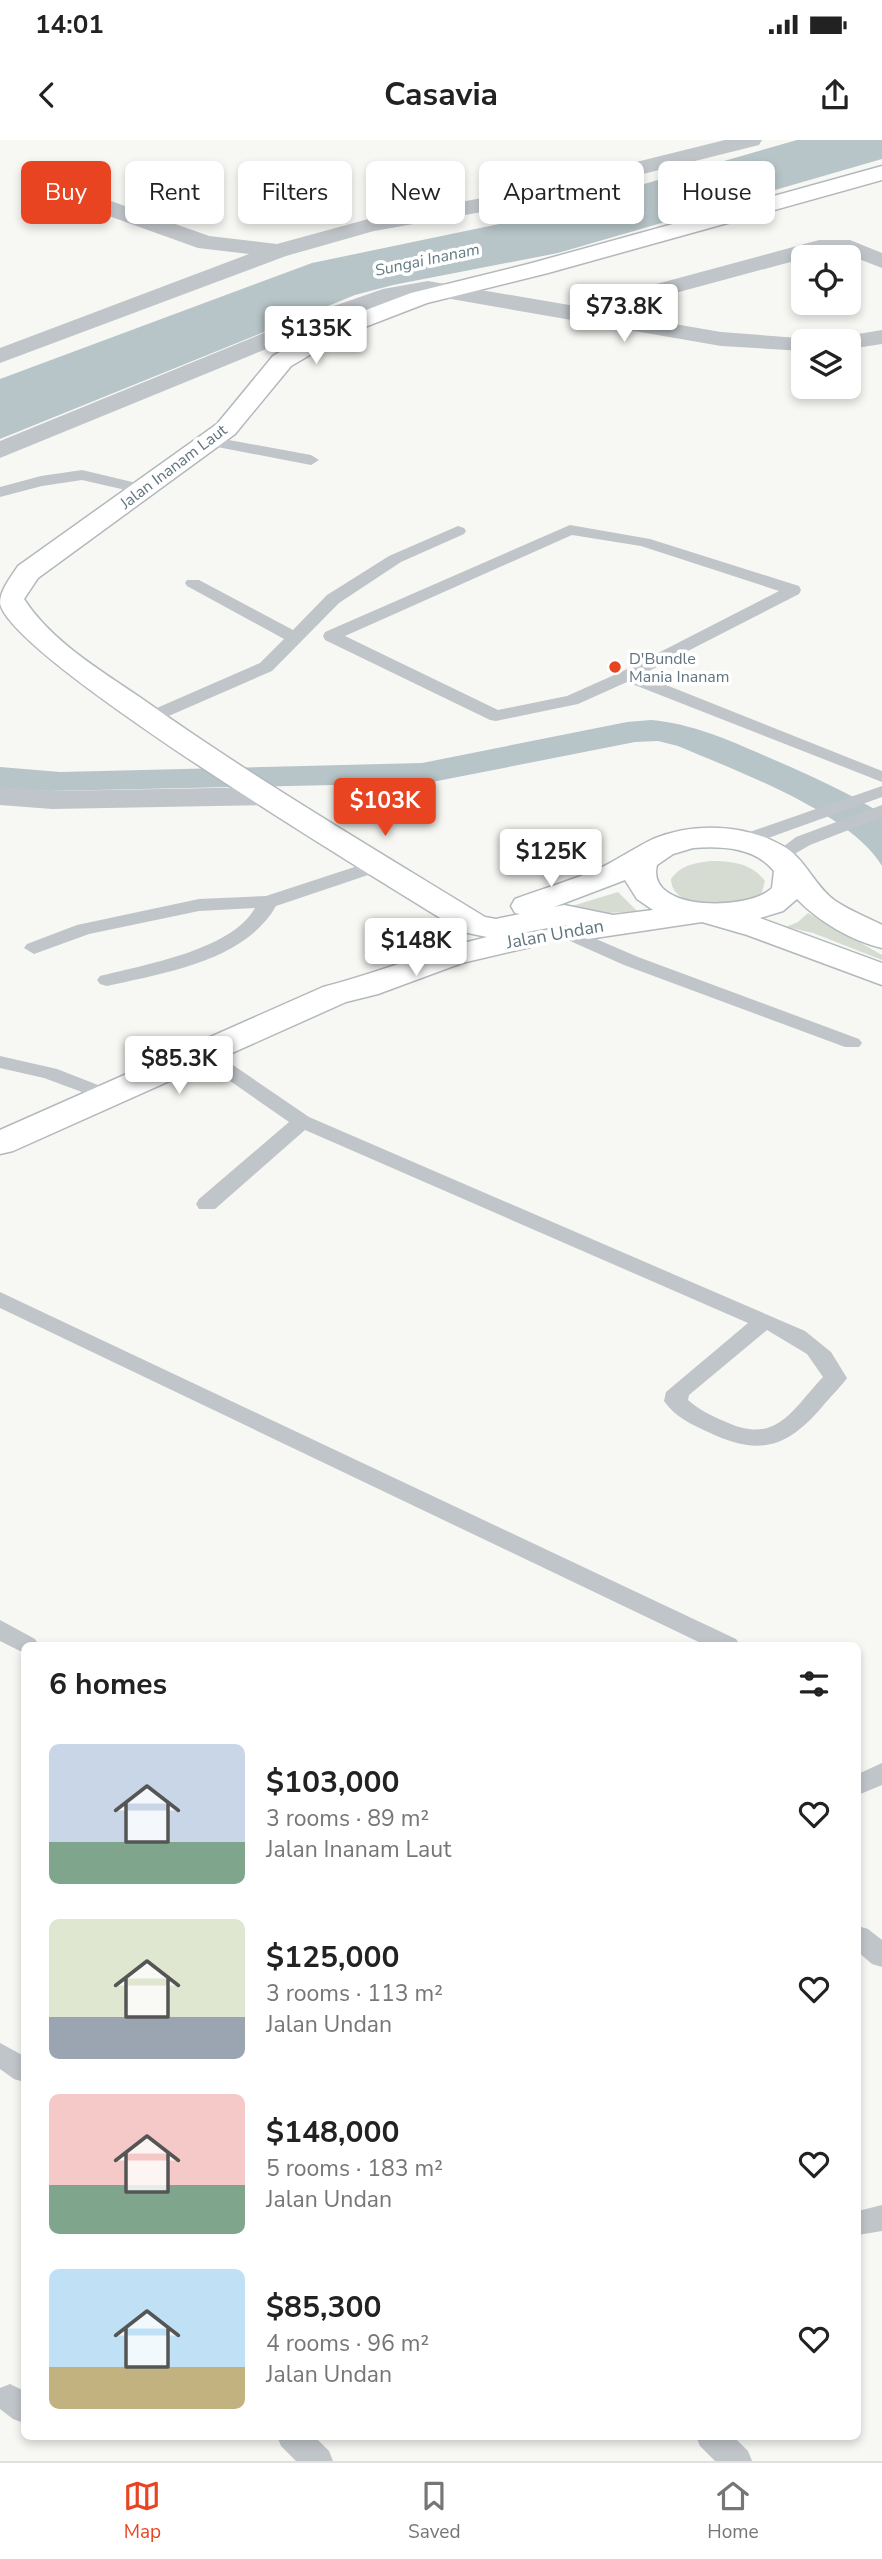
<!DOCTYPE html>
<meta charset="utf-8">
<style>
:root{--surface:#fff;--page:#f6f6f6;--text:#222;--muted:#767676;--line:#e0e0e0;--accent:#e94422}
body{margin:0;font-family:"Nunito Sans",sans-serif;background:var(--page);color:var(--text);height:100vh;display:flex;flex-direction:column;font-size:26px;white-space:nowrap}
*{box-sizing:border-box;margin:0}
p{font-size:23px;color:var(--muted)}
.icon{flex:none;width:38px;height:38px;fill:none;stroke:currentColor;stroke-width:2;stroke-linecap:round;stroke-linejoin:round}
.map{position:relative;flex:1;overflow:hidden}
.panel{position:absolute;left:21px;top:1502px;width:840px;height:798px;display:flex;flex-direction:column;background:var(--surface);border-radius:10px;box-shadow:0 4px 10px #0003}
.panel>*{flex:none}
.hud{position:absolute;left:21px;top:21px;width:840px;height:63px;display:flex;gap:14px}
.buttons{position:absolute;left:791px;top:105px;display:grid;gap:14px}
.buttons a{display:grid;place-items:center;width:70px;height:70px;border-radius:10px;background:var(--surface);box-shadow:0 4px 10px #0003;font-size:35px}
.price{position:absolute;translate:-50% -60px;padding:0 16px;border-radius:7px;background:#fff;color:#222;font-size:23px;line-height:46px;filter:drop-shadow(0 2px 4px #0008)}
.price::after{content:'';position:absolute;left:50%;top:42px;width:21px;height:16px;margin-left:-10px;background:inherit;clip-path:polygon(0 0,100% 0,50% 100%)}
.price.on{background:var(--accent);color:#fff}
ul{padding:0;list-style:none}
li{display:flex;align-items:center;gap:21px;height:175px;padding:0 28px}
li span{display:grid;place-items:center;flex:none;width:196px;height:140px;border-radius:10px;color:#555}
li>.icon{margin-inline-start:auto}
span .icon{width:84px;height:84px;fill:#fffc;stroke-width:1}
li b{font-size:30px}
h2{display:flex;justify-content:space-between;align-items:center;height:84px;padding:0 28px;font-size:30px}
.pill{padding:0 24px;border-radius:10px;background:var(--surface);box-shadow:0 4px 10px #0003;font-size:24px;line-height:63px}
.pill.on{background:var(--accent);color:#fff}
.status{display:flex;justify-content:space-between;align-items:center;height:49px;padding:0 35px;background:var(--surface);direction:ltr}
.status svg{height:19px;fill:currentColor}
header{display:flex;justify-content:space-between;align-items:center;height:91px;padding:0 28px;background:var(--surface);font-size:32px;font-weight:700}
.tab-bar{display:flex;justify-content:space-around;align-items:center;height:98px;border-top:2px solid var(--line);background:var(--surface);font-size:19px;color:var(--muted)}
.tab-bar a{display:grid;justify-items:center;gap:4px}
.tab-bar .on{color:var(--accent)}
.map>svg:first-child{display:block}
.green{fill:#d7dcd3}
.water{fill:#b7c5c8}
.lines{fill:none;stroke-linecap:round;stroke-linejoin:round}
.secondary-casing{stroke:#b2b9bd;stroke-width:3}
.lane{fill:#c0c5c9;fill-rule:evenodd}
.street{fill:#c0c5c9;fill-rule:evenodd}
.secondary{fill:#fff;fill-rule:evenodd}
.poi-dot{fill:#e94422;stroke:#fff;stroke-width:2.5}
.labels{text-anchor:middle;stroke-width:7;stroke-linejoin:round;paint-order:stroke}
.far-water-label{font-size:16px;font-style:italic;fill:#617b82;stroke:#fff}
.far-street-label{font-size:16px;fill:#617580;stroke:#fff}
.far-poi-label{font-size:16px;fill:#617580;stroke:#fff;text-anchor:start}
.street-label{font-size:18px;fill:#617580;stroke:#fff}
</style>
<div class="status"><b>14:01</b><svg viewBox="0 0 49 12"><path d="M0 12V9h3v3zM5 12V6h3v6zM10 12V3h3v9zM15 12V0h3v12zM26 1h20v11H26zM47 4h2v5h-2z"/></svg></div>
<header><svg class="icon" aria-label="back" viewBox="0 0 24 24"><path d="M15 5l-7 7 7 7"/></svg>Casavia<svg class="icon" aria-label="share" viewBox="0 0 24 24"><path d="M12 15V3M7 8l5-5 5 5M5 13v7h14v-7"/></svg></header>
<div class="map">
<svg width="882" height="2321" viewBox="0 0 882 2321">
<rect width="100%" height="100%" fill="#f7f7f4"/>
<g class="green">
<path d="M710,721c21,0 42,2 55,20l-4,15c-11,4 -26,12 -37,12 -19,-1 -53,-6 -53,-29 10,-14 24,-16 39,-18z"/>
<path d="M618,752l19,19 -57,4 -74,11z"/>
<path d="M808,773l74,42v5l-69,-27 -27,-6 12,-5z"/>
</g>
<g class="water">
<path d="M797,0h85v19l-324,94 -165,32 -38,10 -355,144v-60l312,-116 207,-43z"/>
<path d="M651,580c43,4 80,21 119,38 39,17 76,33 112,56v52c-32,-54 -146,-95 -204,-120l-20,-5 -23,1 -208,41 -378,8 -49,-3v-21l60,5 362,-9 205,-41z"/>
</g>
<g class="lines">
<defs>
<path id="secondary" d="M882,26v14l-334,93 -121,30 -83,32 -53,31 -56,68 -197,144 -14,21c27,42 76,71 117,99 111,79 228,148 344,219l11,2 24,-5 -5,-1 -4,-7 4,-7c27,-10 55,-18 81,-29 20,-9 38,-22 57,-31 40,-17 92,-15 130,7 22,12 31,39 51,54 14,10 33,17 48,25v23c-30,-7 -64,-27 -85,-49l-14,12 -23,7 122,45v22l-135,-50 -45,-13 -114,17 -12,-3 -4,-7 1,-2 -9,-2 -37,7 8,8 -5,7 -68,16 -84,31 -32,8 -333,149 -13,3v-24l323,-143c56,-14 108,-37 164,-50l-24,-5c-67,-42 -454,-273 -463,-329 0,-13 11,-26 18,-37l199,-142 56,-68 53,-31 85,-32 121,-30zM693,708c28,-2 62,-1 81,23l-2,17c-23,23 -127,24 -115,-23l16,-11zM625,740l12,19 16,11 -40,5 -49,-10 -10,2z"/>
</defs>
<use href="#secondary" class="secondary-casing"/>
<g class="lane">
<path d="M175,33l33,16 -91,28 -7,-4 79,-25 -19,-8 -1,-3z"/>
<path d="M207,296l104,19 8,5 -8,5 -109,-21 -3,-3 3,-3z"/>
<path d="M82,330l67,16 2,3 -8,5 -61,-14 -40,6 -42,11v-10l41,-11z"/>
<path d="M570,385l80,14 149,47 2,4 -2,4 -158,81 241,96v11l-255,-100 -49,22 -82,17 -6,-1 -165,-80 -2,-4 2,-4zM572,395l69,11 138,45 -158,81 -54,24 -69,14 -153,-74z"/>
<path d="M458,386l6,2 2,3 -2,3 -63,28 -62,41 -67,68 -117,51 -6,1 -9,-5 3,-4 117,-51 24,-24 -97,-53 -2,-3 2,-3h12l94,50 34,-35 62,-39z"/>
<path d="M882,646v11l-133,48h-14l-2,-4 2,-4z"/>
<path d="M882,665v12l-72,28 -31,18 -9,-6 26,-20z"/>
<path d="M379,719l9,6 -2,4 -110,37c-31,55 -112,67 -169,80l-7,-2 -3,-4 3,-4c43,-11 132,-26 155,-68l-56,3 -110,23 -55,20 -10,-6 3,-4 50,-19 122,-26 67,-3z"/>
<path d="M566,786l72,31 221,82 3,4 -3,4h-14l-221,-82 -65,-29 -3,-4z"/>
<path d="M204,908l7,2 98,67 496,214 26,21 16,26c-7,10 -17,19 -25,29 -36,42 -64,49 -114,25 -17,-8 -33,-15 -44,-31l2,-9 82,-69 -443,-193 -90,79h-16l-3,-5 3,-5 90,-77 -92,-64 -3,-4 3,-4zM767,1190l40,24 16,23c-32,34 -46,68 -97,45 -14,-6 -27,-12 -38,-22l1,-5z"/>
<path d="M0,916l57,13 59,23 3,4 -3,4 -7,2 -65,-24 -44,-10z"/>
<path d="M0,1152l736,347 4,6h-35l-705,-337z"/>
<path d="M0,1480l35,19 4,6h-15v8l-24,-12z"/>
<path d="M882,1623v22l-24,10v-21z"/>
<path d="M858,1786l10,3 14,11v27l-10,-3 -14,-12z"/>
<path d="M0,1903l24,13v26l-10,-3 -14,-10z"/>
<path d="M882,2065v26l-24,4v-24z"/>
<path d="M10,2244l14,7v32l-11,-4 -13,-10v-21z"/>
<path d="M277,2296h37l15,15 4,10h-37l-15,-15z"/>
<path d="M696,2296h37l15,15 4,10h-37l-15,-15z"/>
</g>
<g class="street">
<path d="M725,0h37l-3,5 -244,61 -141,25 -88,25 -286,107v-15l249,-94 -51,-6 -145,-52 -3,-5 3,-5h16l140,50 68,8 95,-26 143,-26z"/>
<path d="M819,100h31l32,13v15l-36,-14h-26l-215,58 116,20 91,7 1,2h-10v10l-82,-5 -293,-51 -39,7 -42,14 -347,142v-17l308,-126 75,-26 45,-8 147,25z"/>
<path d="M882,190v14l-33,5v-8h-12l3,-4z"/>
<path d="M0,647l52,4 215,-4 11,2 5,7 -5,7 -11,2 -215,4 -52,-4z"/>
</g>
<use href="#secondary" class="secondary"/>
</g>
<circle class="poi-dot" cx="615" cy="527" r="7"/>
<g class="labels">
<g class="far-water-label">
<text transform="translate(427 119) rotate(-12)" y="6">Sungai Inanam</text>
</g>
<g class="far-street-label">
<text transform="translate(173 326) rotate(-37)" y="6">Jalan Inanam Laut</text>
</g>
<g class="far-poi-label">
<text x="629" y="524">D'Bundle<tspan x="629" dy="18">Mania Inanam</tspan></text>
</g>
<g class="street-label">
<text transform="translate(555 794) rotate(-10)" y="6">Jalan Undan</text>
</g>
</g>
</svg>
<div class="buttons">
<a><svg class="icon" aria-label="locate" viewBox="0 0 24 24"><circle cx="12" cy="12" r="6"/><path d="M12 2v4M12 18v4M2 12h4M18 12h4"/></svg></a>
<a><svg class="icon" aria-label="layers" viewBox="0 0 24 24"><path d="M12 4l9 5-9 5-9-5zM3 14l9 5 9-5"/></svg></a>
</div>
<b class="price" style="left:624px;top:204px">$73.8K</b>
<b class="price" style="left:316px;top:226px">$135K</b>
<b class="price on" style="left:385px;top:698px">$103K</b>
<b class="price" style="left:551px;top:749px">$125K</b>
<b class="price" style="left:416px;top:838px">$148K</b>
<b class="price" style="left:179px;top:956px">$85.3K</b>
<div class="hud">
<a class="pill on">Buy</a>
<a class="pill">Rent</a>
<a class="pill">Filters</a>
<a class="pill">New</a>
<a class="pill">Apartment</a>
<a class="pill">House</a>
</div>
<section class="panel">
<h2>6 homes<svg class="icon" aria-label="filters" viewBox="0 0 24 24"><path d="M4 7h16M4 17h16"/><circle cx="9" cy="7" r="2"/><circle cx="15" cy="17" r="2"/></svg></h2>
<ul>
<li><span style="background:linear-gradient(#c9d6e8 70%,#7fa58c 0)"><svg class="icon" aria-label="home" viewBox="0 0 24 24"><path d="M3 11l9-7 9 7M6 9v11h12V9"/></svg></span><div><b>$103,000</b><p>3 rooms · 89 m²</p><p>Jalan Inanam Laut</p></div><svg class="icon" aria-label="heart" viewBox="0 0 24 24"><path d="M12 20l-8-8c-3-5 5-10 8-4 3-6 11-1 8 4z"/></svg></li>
<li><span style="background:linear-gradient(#dfe7d0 70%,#9aa5b1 0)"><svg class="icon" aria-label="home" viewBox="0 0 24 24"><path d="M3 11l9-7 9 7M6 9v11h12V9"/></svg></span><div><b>$125,000</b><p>3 rooms · 113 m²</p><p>Jalan Undan</p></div><svg class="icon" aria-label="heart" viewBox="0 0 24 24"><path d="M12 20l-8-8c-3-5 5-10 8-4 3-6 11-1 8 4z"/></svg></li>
<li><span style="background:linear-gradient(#f6c9c9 65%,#7fa58c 0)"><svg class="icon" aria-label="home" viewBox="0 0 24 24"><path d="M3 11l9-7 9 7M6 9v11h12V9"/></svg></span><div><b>$148,000</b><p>5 rooms · 183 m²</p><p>Jalan Undan</p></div><svg class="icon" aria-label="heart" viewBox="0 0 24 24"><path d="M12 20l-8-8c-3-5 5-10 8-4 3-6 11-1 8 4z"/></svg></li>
<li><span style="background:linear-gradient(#bfe0f5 70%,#c2b280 0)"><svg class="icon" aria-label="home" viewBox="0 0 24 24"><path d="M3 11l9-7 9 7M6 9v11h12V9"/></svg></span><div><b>$85,300</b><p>4 rooms · 96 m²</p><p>Jalan Undan</p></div><svg class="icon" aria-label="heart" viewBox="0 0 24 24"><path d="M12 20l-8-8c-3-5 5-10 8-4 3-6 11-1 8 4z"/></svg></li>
</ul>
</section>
</div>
<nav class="tab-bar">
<a class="on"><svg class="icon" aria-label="map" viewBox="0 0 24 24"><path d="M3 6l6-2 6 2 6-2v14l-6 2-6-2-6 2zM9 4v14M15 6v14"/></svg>Map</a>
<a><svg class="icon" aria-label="saved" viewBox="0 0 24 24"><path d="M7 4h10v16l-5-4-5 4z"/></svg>Saved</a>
<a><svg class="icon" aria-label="home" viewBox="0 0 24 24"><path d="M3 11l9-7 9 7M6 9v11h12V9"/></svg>Home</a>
</nav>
